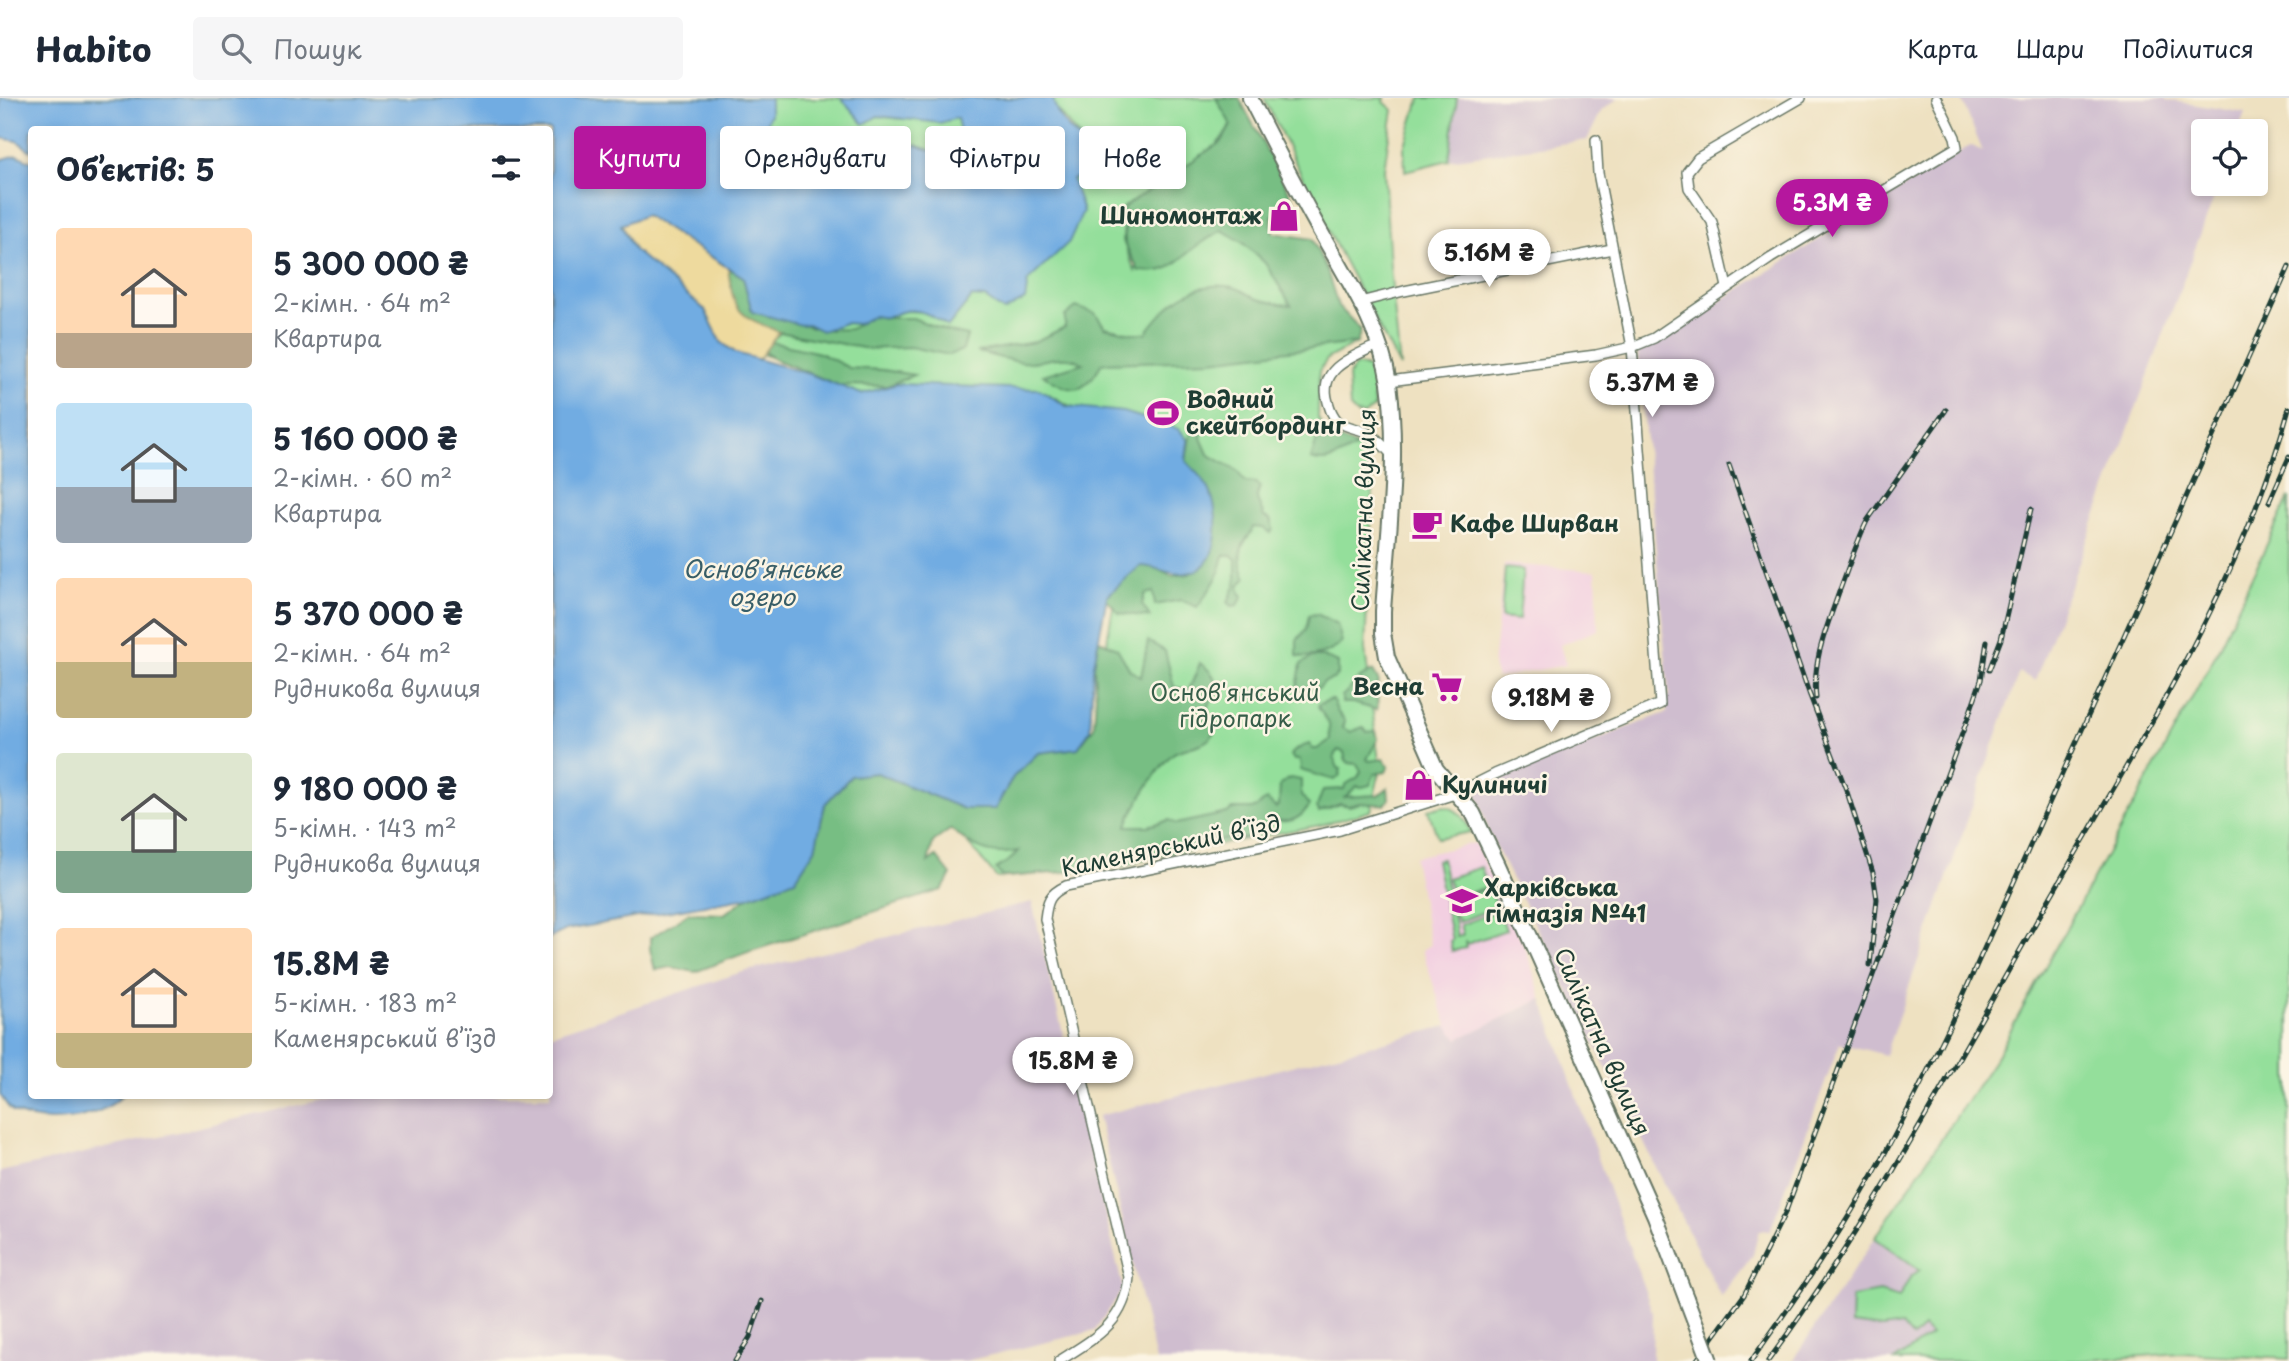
<!DOCTYPE html>
<html lang="uk">
<meta charset="utf-8">
<style>
:root{--surface:#fff;--page:#f6f6f7;--text:#1f2937;--muted:#747a83;--line:#e0e1e3;--accent:#b5179e}
body{margin:0;font-family:"Playpen Sans",sans-serif;background:var(--page);color:var(--text);height:100vh;display:flex;flex-direction:column;font-size:26px;white-space:nowrap}
*{box-sizing:border-box;margin:0}
p{font-size:23px;color:var(--muted)}
.icon{flex:none;width:38px;height:38px;fill:none;stroke:currentColor;stroke-width:2;stroke-linecap:round;stroke-linejoin:round}
.map{position:relative;flex:1;overflow:hidden}
.sheet{position:absolute;left:28px;top:28px;width:525px;height:973px;display:flex;flex-direction:column;background:var(--surface);border-radius:7px;box-shadow:0 4px 10px #0003}
.sheet>*{flex:none}
.top-card{position:absolute;left:574px;top:28px;width:665px;height:63px;display:flex;gap:14px}
.controls{position:absolute;left:2191px;top:21px;display:grid;gap:14px}
.controls a{display:grid;place-items:center;width:77px;height:77px;border-radius:7px;background:var(--surface);box-shadow:0 4px 10px #0003;font-size:35px}
.price{position:absolute;translate:-50% -60px;padding:0 16px;border-radius:24px;background:#fff;color:#222;font-size:23px;line-height:46px;filter:drop-shadow(0 2px 4px #0008)}
.price::after{content:'';position:absolute;left:50%;top:42px;width:21px;height:16px;margin-left:-10px;background:inherit;clip-path:polygon(0 0,100% 0,50% 100%)}
.price.selected{background:var(--accent);color:#fff}
ul{padding:0;list-style:none}
li{display:flex;align-items:center;gap:21px;height:175px;padding:0 28px}
li span{display:grid;place-items:center;flex:none;width:196px;height:140px;border-radius:7px;color:#555}
li>.icon{margin-inline-start:auto}
span .icon{width:84px;height:84px;fill:#fffc;stroke-width:1}
li b{font-size:30px}
h2{display:flex;justify-content:space-between;align-items:center;height:84px;padding:0 28px;font-size:30px}
.chip{padding:0 24px;border-radius:7px;background:var(--surface);box-shadow:0 4px 10px #0003;font-size:24px;line-height:63px}
.chip.selected{background:var(--accent);color:#fff}
header{display:flex;align-items:center;gap:42px;box-sizing:border-box;height:98px;padding:0 35px;background:var(--surface);border-bottom:2px solid var(--line)}
header strong{font-size:33px}
nav{display:flex;gap:38px;margin-inline-start:auto;font-size:24px}
.search{width:490px;height:63px;background:var(--page);display:flex;align-items:center;gap:18px;box-sizing:border-box;padding:0 24px;border-radius:7px;color:var(--muted);font-size:26px}
.map>svg:first-child{display:block}
.built{fill:#f2cfe1}
.industrial{fill:#cfbdcf}
.green{fill:#94df9b;stroke:#5a8e68;stroke-width:2}
.forest{fill:#77be83;stroke:#4b7e5c;stroke-width:2}
.sand{fill:#eeda9e;stroke:#868c69;stroke-width:2}
.water{fill:#71ace2;stroke:#48748b;stroke-width:2}
.lines{fill:none;stroke-linecap:round;stroke-linejoin:round}
.minor-casing{stroke:#677665;stroke-width:12}
.primary-casing{stroke:#677665;stroke-width:18}
.minor{stroke:#fff;stroke-width:9}
.primary{stroke:#fff;stroke-width:14}
.rail-casing{stroke:#1f3d34;stroke-width:5}
.rail{stroke:#fcf5e5;stroke-width:2.5;stroke-dasharray:8;stroke-linecap:butt}
.primary-bridge-casing{stroke:#677665;stroke-width:18;stroke-linecap:butt}
.primary-bridge{stroke:#fff;stroke-width:14}
.labels{text-anchor:middle;stroke-width:5;stroke-linejoin:round;paint-order:stroke}
.poi-label{font-size:23px;font-weight:bold;fill:#1f3d34;stroke:#fcf5e5;text-anchor:start}
.street-label{font-size:23px;fill:#1f3d34;stroke:#fcf5e5}
.park-label{font-size:23px;fill:#365d49;stroke:#fcf5e5}
.water-label{font-size:24px;font-style:italic;fill:#385e68;stroke:#fcf5e5}
</style>
<header>
<strong>Habito</strong>
<div class="search"><svg class="icon" aria-label="search" viewBox="0 0 24 24"><circle cx="10" cy="10" r="6"/><path d="M15 15l6 6"/></svg>Пошук</div>
<nav><a>Карта</a><a>Шари</a><a>Поділитися</a></nav>
</header>
<div class="map">
<svg width="2289" height="1263" viewBox="0 0 2289 1263">
<rect width="100%" height="100%" fill="#fcf5e5"/>
<filter id="ink" filterUnits="userSpaceOnUse"><feTurbulence type="fractalNoise" baseFrequency=".0143" numOctaves="2"/><feDisplacementMap in="SourceGraphic" scale="14" xChannelSelector="R" yChannelSelector="G"/><feConvolveMatrix kernelMatrix="1 2 1 2 8 2 1 2 1" color-interpolation-filters="sRGB"/></filter>
<filter id="wash" filterUnits="userSpaceOnUse"><feTurbulence type="fractalNoise" baseFrequency=".00686" numOctaves="4" result="noise"/><feDisplacementMap in="SourceGraphic" scale="28" xChannelSelector="R" yChannelSelector="G"/><feGaussianBlur stdDeviation="1.57" result="paint"/><feColorMatrix in="noise" values="0 0 0 0 0 0 0 0 0 0 0 0 0 0 0 0 0 1.4 0 .05"/><feComposite in="paint" operator="in"/></filter>
<g filter="url(#wash)">
<rect width="100%" height="100%" fill="#eee1c1"/>
<g class="built">
<path d="M1504,466l92,7 2,59 -38,15 6,20 -69,13 -4,-12z"/>
<path d="M1475,745l51,107 16,49 -84,40 -9,-8 -27,-81 8,-5 -16,-88z"/>
</g>
<g class="industrial">
<path d="M1454,0h165l-17,12 -15,30 -138,20 1,-44z"/>
<path d="M1961,0h204l2,2 78,13 -7,18h-35v53h16l-184,497 -16,-9 -134,383 -45,-12 -70,188 -11,-1 -6,25 -32,42 -232,-464 -14,-46 193,-75 -4,-10 5,-7 -31,-343 333,-207 12,7z"/>
<path d="M1032,804l91,387 -29,42 -128,30h-966v-189l338,-76h212v-61l189,-62z"/>
<path d="M1542,901l111,315 -1,47h-496l-58,-245 349,-90 11,13z"/>
<path d="M1875,1140l46,30 10,67 -34,26h-105z"/>
</g>
<g class="green">
<path d="M770,0h71l23,26 14,-8 22,3 57,-2 4,20 -3,9 -23,6 -19,-7 -13,8 -140,-22 7,-17z"/>
<path d="M1053,0h166l12,27c-22,39 -69,60 -107,82l-1,34 12,30 3,-9 79,-48 47,33 56,99 37,-3 -29,15 -9,13 -1,48 17,20 24,7 14,34 -8,169 15,121 -9,41 -50,14 -153,29 -71,15 -100,9 -38,-45 55,-33 85,-68 9,-97 7,-38 85,-21 4,-11 -25,-136 -109,-23 -31,-17 -178,5 -106,-43 26,-18 64,-10 13,1 15,-8 11,2 21,-7 23,1 20,15 24,-30 13,1 87,-119 12,-36 -30,-37z"/>
<path d="M1264,0h121l-1,4 9,8 -9,59 6,97 10,101 -66,-125z"/>
<path d="M1422,0h35l-8,62 -44,11 -1,-23 13,-42z"/>
<path d="M1356,267l12,3 4,6 2,34 -10,7 -8,-1 -6,-6 -2,-32z"/>
<path d="M2289,399v862l-108,-6 -102,8h-185l37,-26 -8,-8 -10,11 -11,-13 -20,3 -31,-4 1,-27 28,-5 19,6 12,-22 9,-6 -45,-32 120,-179 221,-405z"/>
<path d="M1505,470l18,2 -4,50 -18,-2z"/>
<path d="M1443,708c16,3 21,11 28,26l-33,6 -10,-28z"/>
<path d="M1442,761l8,43 40,-14 7,19 -39,15 -7,-18 6,32 6,-1 -3,-10 39,-15 7,20 -39,14 -2,-3 1,7 -14,3 -2,-10 2,-1 -16,-80z"/>
<path d="M1481,769l6,20 -33,11 -6,-20z"/>
</g>
<g class="forest">
<path d="M1216,0h23l58,109 -25,9 1,17 39,6 15,31 11,36 23,24 -4,13 -146,17 -109,3c-19,32 -28,32 -59,12l40,-12c-21,-12 -40,1 -61,-1 -15,-2 -31,-7 -45,-10l57,-10 31,-15v-11l11,-9 19,6 10,14 27,6h14c22,-30 47,-54 87,-46 9,2 16,9 25,12 10,3 22,5 33,6l-26,-42 -22,-20 -21,-13c-11,7 -23,14 -33,22 -19,17 -23,21 -50,19l-14,-26 -1,-38 98,-66 9,-16z"/>
<path d="M728,170l15,9 9,35 73,18 25,-1 24,-14 10,3h29l30,12 24,6 -4,14 -14,5 -39,-8 -42,2 -99,-19 -25,-13 -12,-19z"/>
<path d="M758,241l62,14 29,15 34,2 31,5 -27,11 -49,-1 -61,-25 -28,-17z"/>
<path d="M1202,326h2l-3,14 7,16 29,17 8,11 11,1 4,4c-7,14 0,16 4,30l6,2 3,10 -2,4 -8,-5 -10,-1c-2,8 -5,9 -9,16 -6,12 -4,24 2,35l-7,7 1,7 3,4 -5,9 -6,1 -4,-4 8,-18v-25l-5,-4h-7c-5,24 -13,33 -27,52l-16,-7 -26,5 -2,-13 -8,2 -3,10 8,13 -31,-4 -14,-16 35,-32h10l21,11 18,-2 15,-9 5,-76 -23,-28 5,-31z"/>
<path d="M1322,339l24,4 11,6c-16,7 -28,19 -46,12l6,-19z"/>
<path d="M1317,516l20,10 5,18c-9,11 -31,17 -45,14v-16l9,-10 3,-15z"/>
<path d="M1099,542l18,8 13,22 11,7 7,-36 17,10 9,36 15,3 11,-27c28,19 12,31 4,54l7,4 4,9c-7,18 -26,15 -41,23 -11,7 -44,59 -47,73h21l21,-6 7,4 51,-11 5,-4h20l7,-3 3,-4 5,-2 9,8 3,-3 1,-20 10,-7 11,2v15l8,10c-8,14 -19,19 -34,15l-13,8 -12,2 -1,2 6,1 -9,5 -44,3 -10,10 -36,5 -31,11 -123,10 -6,-8 15,-10 7,-8c-27,7 -47,-4 -67,-22l-18,13 -5,20 8,-6 15,19 -9,15 -197,63 -50,19 -24,-5 -16,3 -5,-21v-11l39,-25 35,1 24,-17 47,-17 20,-31 10,-45 26,-28 26,-3 87,36h31l18,-32 25,-24 40,-5 16,-21 2,-31 -2,-30z"/>
<path d="M1312,559h12l14,6v12l-5,4 -9,3 -5,6h-10l-11,7 -1,-6 4,-25z"/>
<path d="M1373,573l6,11c-4,9 0,19 -2,28l-24,-7h-11v-7c14,-10 11,-17 31,-25z"/>
<path d="M1329,602h4l4,11 8,10 -2,7 8,4 12,-5 4,5 9,-1 2,8 -11,20 2,2 14,-2 6,7 -3,5 -11,3 -5,11 -8,2 -5,-1 -12,11 33,-2 10,-7 1,11 -4,6 -25,-2 -11,3 -9,-2 -21,8 -2,-5 6,-17 21,-1 1,-4 13,-8 3,-6 -4,-7 -8,-1 -4,-4 -1,-7 -6,-2 -4,8 4,10 3,1 -2,8 -5,3 -34,-10 1,-5 -2,-5h-5l-3,-5c3,-5 13,-10 19,-11l2,5h5l13,-9 -1,-16 -11,-17 1,-3z"/>
</g>
<path class="sand" d="M645,117l83,53c6,47 10,46 51,64l-21,28 -22,-7 -15,-11 -16,-32 -71,-60 -13,-26z"/>
<g class="water">
<path d="M0,0h770v16l-6,17 72,14 67,8 13,-8 19,7 23,-6 3,-9 -4,-19 -17,5 -62,-7 -14,8 -23,-26h212c3,19 17,33 31,45l-3,14 5,18 -14,4 11,32 -14,31 -41,39 -3,19 -21,11 -19,-13 -13,-1 -24,30c-15,-11 -28,-20 -47,-15 -11,4 -16,7 -27,4l-16,8 -13,-1 -23,8 -14,-7 -7,1 -49,-13 -9,-35 -98,-62 -24,10 13,25 71,60 16,32 15,11 76,22 49,19 36,-10 142,5 27,17 58,6 55,17 9,11 -2,21c8,9 19,19 24,30 10,24 12,78 -23,82 -21,3 -28,-7 -47,-7l-33,30 -14,73 -3,61 -12,18 -40,5 -25,24 -18,32h-31l-87,-36 -26,3 -26,28 -10,45 -20,31 -47,17 -182,33 -16,8v-808h-518l-1,21 -14,-10 -17,-3z"/>
<path d="M17,57l15,7v934h90c-25,24 -77,31 -108,16 -6,-3 -10,-12 -14,-17v-935z"/>
</g>
</g>
<g filter="url(#ink)">
<g class="lines">
<defs>
<g id="minor">
<path d="M1727,189l-15,-65 -23,-34 -2,-16 11,-14 103,-60"/>
<path d="M1360,204l44,-11 208,-42"/>
<path d="M1380,246c-25,12 -63,23 -52,58 2,7 4,14 10,19 8,7 20,7 30,12 9,4 17,15 24,22"/>
<path d="M1389,283l207,-26 36,-8 22,-9 117,-80 186,-111 -2,-10 -19,-39"/>
<path d="M1059,1263c36,-23 66,-38 70,-84l-84,-358c2,-18 4,-25 21,-33l274,-56 115,-36 40,-20 165,-70 -28,-357 -34,-174 -2,-33"/>
</g>
<path id="primary" d="M1250,0c21,41 42,82 64,122 28,52 66,104 75,163 10,74 -1,153 -6,228v22l4,24 49,112 37,44 25,52 157,351 31,82"/>
</defs>
<use href="#minor" class="minor-casing"/>
<use href="#primary" class="primary-casing"/>
<use href="#minor" class="minor"/>
<use href="#primary" class="primary"/>
<defs>
<g id="rail">
<path d="M1729,367l80,228 38,99 26,81 4,26 -7,66"/>
<path d="M2269,404l20,-45"/>
<path d="M1989,572l12,-31 30,-130"/>
<path d="M1816,600c-4,-38 11,-71 23,-106 9,-24 17,-48 28,-71l79,-111"/>
<path d="M735,1263l15,-24 12,-36"/>
<path d="M1696,1263l48,-66 42,-84 183,-496 12,-35 6,-39"/>
<path d="M1751,1263c39,-55 78,-110 112,-169 32,-54 59,-109 86,-165l340,-760"/>
<path d="M1768,1263c106,-144 190,-303 279,-458 91,-159 194,-317 242,-495"/>
</g>
</defs>
<use href="#rail" class="rail-casing"/>
<use href="#rail" class="rail"/>
<defs>
<path id="primary-bridge" d="M1686,1200l24,63"/>
</defs>
<use href="#primary-bridge" class="primary-bridge-casing"/>
<use href="#primary-bridge" class="primary-bridge"/>
</g>
</g>
<defs>
<symbol id="shop-bare" viewBox="-9 -9 18 18"><path d="M-5-2.5h2.3a2.7 3.5 0 0 1 5.4 0H5L5.5 6h-11ZM-1.5-2.5h3a1.5 2.3 0 0 0-3 0Z" fill="#b5179e" stroke="#fcf5e5" stroke-width="2.5" paint-order="stroke"/></symbol>
<symbol id="stadium-bare" viewBox="-9 -9 18 18"><path d="M0-5a6.5 5 0 1 0 0 10a6.5 5 0 1 0 0-10ZM-3.5-1.8h7v3.6h-7Z" fill="#b5179e" stroke="#fcf5e5" stroke-width="2.5" paint-order="stroke"/></symbol>
<symbol id="cafe-bare" viewBox="-9 -9 18 18"><path d="M-5.5-4.5H6V0H3Q3 3.5 0 3.5H-2.5Q-5.5 3.5-5.5 0ZM3-3.2v2h1.7v-2ZM-6 4.5H4V6H-6Z" fill="#b5179e" stroke="#fcf5e5" stroke-width="2.5" paint-order="stroke"/></symbol>
<symbol id="supermarket-bare" viewBox="-9 -9 18 18"><path d="M-6-5.5h2.5l.6 2H6L4.5 2H-2.5L-4.4-4H-6ZM-1.5 3.2a1.3 1.3 0 1 0 .1 0ZM3 3.2a1.3 1.3 0 1 0 .1 0Z" fill="#b5179e" stroke="#fcf5e5" stroke-width="2.5" paint-order="stroke"/></symbol>
<symbol id="school-bare" viewBox="-9 -9 18 18"><path d="M0-5L7-2L0 1L-7-2ZM-4 1L0 2.5L4 1V4Q0 6-4 4Z" fill="#b5179e" stroke="#fcf5e5" stroke-width="2.5" paint-order="stroke"/></symbol>
</defs>
<g fill-rule="evenodd">
<use href="#shop-bare" x="1262" y="96" width="44" height="44"/>
<use href="#stadium-bare" x="1141" y="293" width="44" height="44"/>
<use href="#cafe-bare" x="1405" y="404" width="44" height="44"/>
<use href="#supermarket-bare" x="1425" y="567" width="44" height="44"/>
<use href="#shop-bare" x="1397" y="665" width="44" height="44"/>
<use href="#school-bare" x="1440" y="781" width="44" height="44"/>
</g>
<g class="labels">
<g class="poi-label">
<text x="1261" y="126" text-anchor="end">Шиномонтаж</text>
<text x="1186" y="310">Водний<tspan x="1186" dy="26">скейтбординг</tspan></text>
<text x="1450" y="434">Кафе Ширван</text>
<text x="1424" y="597" text-anchor="end">Весна</text>
<text x="1442" y="695">Кулиничі</text>
<text x="1485" y="798">Харківська<tspan x="1485" dy="26">гімназія №41</tspan></text>
</g>
<g class="street-label">
<text transform="translate(1364 412) rotate(-88)" y="8">Силікатна вулиця</text>
<text transform="translate(1171 748) rotate(-12)" y="8">Каменярський в’їзд</text>
<text transform="translate(1602 944) rotate(66)" y="8">Силікатна вулиця</text>
</g>
<g class="park-label">
<text x="1235" y="603">Основ'янський<tspan x="1235" dy="26">гідропарк</tspan></text>
</g>
<g class="water-label">
<text x="762" y="480">Основ'янське<tspan x="762" dy="28">озеро</tspan></text>
</g>
</g>
</svg>
<div class="controls">
<a><svg class="icon" aria-label="locate" viewBox="0 0 24 24"><circle cx="12" cy="12" r="6"/><path d="M12 2v4M12 18v4M2 12h4M18 12h4"/></svg></a>
</div>
<b class="price selected" style="left:1832px;top:141px">5.3M ₴</b>
<b class="price" style="left:1489px;top:191px">5.16M ₴</b>
<b class="price" style="left:1652px;top:321px">5.37M ₴</b>
<b class="price" style="left:1551px;top:636px">9.18M ₴</b>
<b class="price" style="left:1073px;top:999px">15.8M ₴</b>
<div class="top-card">
<a class="chip selected">Купити</a>
<a class="chip">Орендувати</a>
<a class="chip">Фільтри</a>
<a class="chip">Нове</a>
</div>
<section class="sheet">
<h2>Об’єктів: 5<svg class="icon" aria-label="filters" viewBox="0 0 24 24"><path d="M4 7h16M4 17h16"/><circle cx="9" cy="7" r="2"/><circle cx="15" cy="17" r="2"/></svg></h2>
<ul>
<li><span style="background:linear-gradient(#ffd9b3 75%,#b9a48a 0)"><svg class="icon" aria-label="home" viewBox="0 0 24 24"><path d="M3 11l9-7 9 7M6 9v11h12V9"/></svg></span><div><b>5 300 000 ₴</b><p>2-кімн. · 64 m²</p><p>Квартира</p></div></li>
<li><span style="background:linear-gradient(#bfe0f5 60%,#9aa5b1 0)"><svg class="icon" aria-label="home" viewBox="0 0 24 24"><path d="M3 11l9-7 9 7M6 9v11h12V9"/></svg></span><div><b>5 160 000 ₴</b><p>2-кімн. · 60 m²</p><p>Квартира</p></div></li>
<li><span style="background:linear-gradient(#ffd9b3 60%,#c2b280 0)"><svg class="icon" aria-label="home" viewBox="0 0 24 24"><path d="M3 11l9-7 9 7M6 9v11h12V9"/></svg></span><div><b>5 370 000 ₴</b><p>2-кімн. · 64 m²</p><p>Рудникова вулиця</p></div></li>
<li><span style="background:linear-gradient(#dfe7d0 70%,#7fa58c 0)"><svg class="icon" aria-label="home" viewBox="0 0 24 24"><path d="M3 11l9-7 9 7M6 9v11h12V9"/></svg></span><div><b>9 180 000 ₴</b><p>5-кімн. · 143 m²</p><p>Рудникова вулиця</p></div></li>
<li><span style="background:linear-gradient(#ffd9b3 75%,#c2b280 0)"><svg class="icon" aria-label="home" viewBox="0 0 24 24"><path d="M3 11l9-7 9 7M6 9v11h12V9"/></svg></span><div><b>15.8M ₴</b><p>5-кімн. · 183 m²</p><p>Каменярський в’їзд</p></div></li>
</ul>
</section>
</div>
